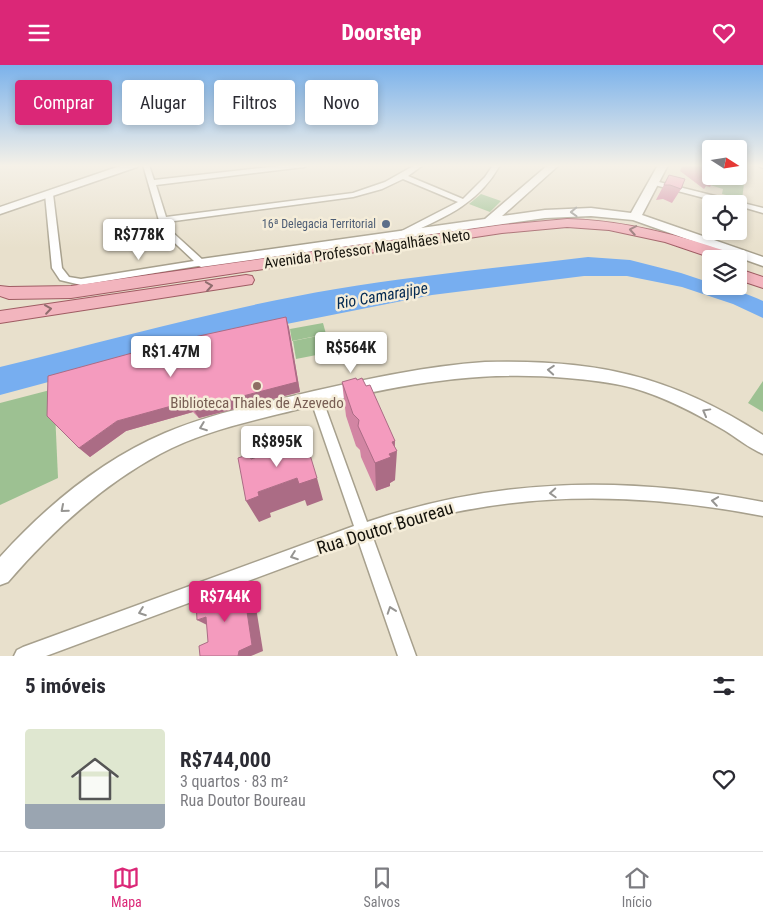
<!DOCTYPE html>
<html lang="pt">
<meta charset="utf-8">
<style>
:root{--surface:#fff;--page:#f2f2f3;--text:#2b2b33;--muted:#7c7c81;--line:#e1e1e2;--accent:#db2777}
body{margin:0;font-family:"Roboto Condensed",sans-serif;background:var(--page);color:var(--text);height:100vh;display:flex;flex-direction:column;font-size:19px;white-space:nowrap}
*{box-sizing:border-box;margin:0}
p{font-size:16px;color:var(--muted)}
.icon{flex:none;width:28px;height:28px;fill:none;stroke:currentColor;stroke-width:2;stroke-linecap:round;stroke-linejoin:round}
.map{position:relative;height:591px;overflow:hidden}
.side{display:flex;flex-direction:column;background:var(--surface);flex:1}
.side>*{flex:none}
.banner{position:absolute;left:15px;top:15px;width:500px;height:45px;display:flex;gap:10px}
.needle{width:32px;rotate:102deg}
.tools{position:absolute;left:702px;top:75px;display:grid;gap:10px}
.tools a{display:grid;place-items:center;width:45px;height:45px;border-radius:5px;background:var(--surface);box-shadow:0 2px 8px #0003;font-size:25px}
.price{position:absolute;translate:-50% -42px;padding:0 11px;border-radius:5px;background:#fff;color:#222;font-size:16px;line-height:32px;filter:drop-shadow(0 1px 2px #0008)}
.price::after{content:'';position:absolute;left:50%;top:30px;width:15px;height:11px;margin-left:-8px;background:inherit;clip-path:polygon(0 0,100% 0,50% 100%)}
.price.active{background:var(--accent);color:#fff}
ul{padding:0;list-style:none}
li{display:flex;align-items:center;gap:15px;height:125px;padding:0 25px}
li span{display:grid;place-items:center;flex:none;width:140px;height:100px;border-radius:5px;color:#555}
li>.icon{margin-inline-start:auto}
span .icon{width:60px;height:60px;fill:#fffc;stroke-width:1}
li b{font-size:21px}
h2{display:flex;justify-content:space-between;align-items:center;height:60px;padding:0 25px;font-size:21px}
.pill{padding:0 18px;border-radius:5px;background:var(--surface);box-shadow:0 2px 8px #0003;font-size:18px;line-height:45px}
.pill.active{background:var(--accent);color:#fff}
header{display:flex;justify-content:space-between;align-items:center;height:65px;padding:0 25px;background:var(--accent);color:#fff;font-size:22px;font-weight:800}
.menu{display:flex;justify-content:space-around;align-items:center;height:70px;border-top:1px solid var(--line);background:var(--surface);font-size:14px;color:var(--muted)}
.menu a{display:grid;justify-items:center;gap:2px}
.menu .active{color:var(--accent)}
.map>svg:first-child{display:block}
.green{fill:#9dc192}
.water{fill:#77aef0}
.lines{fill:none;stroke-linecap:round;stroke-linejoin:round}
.street-casing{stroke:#a7a08d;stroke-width:3}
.secondary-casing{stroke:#a7a08d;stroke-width:3}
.primary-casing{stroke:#9f5c63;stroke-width:2}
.street{fill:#fff;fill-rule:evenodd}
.secondary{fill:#fff;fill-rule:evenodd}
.primary{fill:#f2b5be;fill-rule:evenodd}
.wall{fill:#d285a3}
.shaded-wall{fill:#ab6c85}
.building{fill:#f49bbe;stroke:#ab6c85}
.oneway{stroke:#969592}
.oneway2{stroke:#8f6d6e}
.service-dot{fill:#5c6f8a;stroke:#f5edd9;stroke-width:2}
.education-dot{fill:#8d6e63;stroke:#f5edd9;stroke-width:2}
.labels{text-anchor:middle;stroke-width:5;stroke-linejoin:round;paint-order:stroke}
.far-service-label{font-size:12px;fill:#4e5e75;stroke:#f5edd9;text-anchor:end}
.street-label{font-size:15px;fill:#16140d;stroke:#f5edd9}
.education-label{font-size:15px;fill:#785e54;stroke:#f5edd9}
.water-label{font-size:16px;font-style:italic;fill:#022952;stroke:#f5edd9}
.near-street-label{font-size:18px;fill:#16140d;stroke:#f5edd9}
</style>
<header><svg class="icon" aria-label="menu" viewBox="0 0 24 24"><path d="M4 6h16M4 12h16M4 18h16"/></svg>Doorstep<svg class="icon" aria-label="heart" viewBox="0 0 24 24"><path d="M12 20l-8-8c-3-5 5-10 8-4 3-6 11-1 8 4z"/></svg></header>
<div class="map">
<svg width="763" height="591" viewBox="0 0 763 591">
<rect width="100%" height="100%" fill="#e8e0cc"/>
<g class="green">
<path d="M713,111l13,1v3l18,4 -2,15 -20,-5 1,-5 -13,-4z"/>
<path d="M481,129l20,7 -11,11 -21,-8z"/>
<path d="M323,258l3,11 -34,7 -2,-12z"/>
<path d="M337,267l5,18 -46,9 -3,-18z"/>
<path d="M763,316v31l-15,-9z"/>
<path d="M54,324l4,89 -58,27v-102z"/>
</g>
<path class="water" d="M588,192l42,3 51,13 30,10v3c18,0 36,8 52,15v17l-30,-14 -51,-17 -55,-11h-43l-152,19 -231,46 -201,54v-28c111,-27 223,-59 336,-78 83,-14 168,-22 252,-32z"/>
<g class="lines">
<defs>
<g id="street">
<path d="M143,100h6l5,15 133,-15h21l-4,2 -148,18 10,32 187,-24 32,-11 30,-17h8l-15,11 55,23 22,-22 8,-12h7c-23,41 -59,54 -99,72l-3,1 -4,-3 64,-33 -55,-23 -21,10 -29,8 -186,25 3,8 34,31v4l-123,20 -21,-5 -8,-12 -7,-74 4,-2 4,2 9,74 7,9 12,2 113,-18 -32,-30z"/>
<path d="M757,100h6v3z"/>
<path d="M651,115l112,28v5l-24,-7v-2h-12l-76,-20z"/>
<path d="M316,328l4,1 2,4 45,124c132,-45 260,-46 396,-20v14c-134,-26 -261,-26 -391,19l44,121h-18l-40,-116 -312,116h-32l3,-6 6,-3 331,-121 -44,-128 2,-4z"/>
</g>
<g id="secondary">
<path d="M123,100h15l-1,2 -137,47v-7z"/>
<path d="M548,100h11l-57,51 43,-6 46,-2 40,5 27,-48h10l-26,50 121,42v9l-130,-46 -42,-4 -46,2 -344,49 -7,-4 7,-4 284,-40z"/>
<path d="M485,297c110,-3 185,13 278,73v19c-14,-6 -26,-16 -39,-24 -29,-17 -59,-33 -91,-42 -22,-6 -44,-8 -66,-10 -97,-9 -183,10 -276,33 -44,11 -90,21 -131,43 -59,32 -108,77 -152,128l-8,3v-28c46,-51 102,-97 165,-124 47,-20 99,-30 149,-42 57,-13 113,-25 171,-29z"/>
</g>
<g id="primary">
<path d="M567,154c49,1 96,12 143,27 8,3 23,6 27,13h-22l-50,-17 -56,-12 -42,-3 -65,6 -431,65 -62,1 -9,-3v-10l9,1 62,-1 431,-61z"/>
<path d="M739,204l24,8v11l-24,-8z"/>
<path d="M246,210l6,1 2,4 -2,4 -252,39v-12z"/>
</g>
</defs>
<use href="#street" class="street-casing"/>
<use href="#secondary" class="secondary-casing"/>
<use href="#primary" class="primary-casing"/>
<use href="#street" class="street"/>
<use href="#secondary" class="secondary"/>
<use href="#primary" class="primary"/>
</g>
<g class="wall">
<path d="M683,100h28v11h5l-6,11 -4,-1 -2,3 -24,-18z"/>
<path d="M669,110l12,14 -9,14 -9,-4 -7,1z"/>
<path d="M286,252l3,11 11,64 -101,26 -6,-6 -67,19 -36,26 -11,-9z"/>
<path d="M342,317l53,59v39l-5,3v3l-14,5 -15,-34 -1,-7 -4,-4 -10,-30z"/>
</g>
<g class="shaded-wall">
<path d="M286,252l3,11 11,64 -101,26 -6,-9z"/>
<path d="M186,337l7,10 -67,19 -36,26 -11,-9 38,-27z"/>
<path d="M395,376l-1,11 3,-1 -2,29 -5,3v3l-14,5 -1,-28 17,-21z"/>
<path d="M297,413h20l6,22 -16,6 -2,-6 -35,13 1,4 -12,5 -13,-21 12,-9z"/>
<path d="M243,520l11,10 9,56 -12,5h-15z"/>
<path d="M206,552l7,11 -16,-8z"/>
</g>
<g class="building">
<path d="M669,110l16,4 -4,10 -11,-4h-6z"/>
<path d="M286,252l11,65 -104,27 -7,-7 -69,19 -38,27 -32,-32 1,-40 128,-35z"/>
<path d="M356,313l1,2 5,-2 4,8 4,-1 25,56 -3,1 5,9 -8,3 2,3 -16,6 -17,-37 1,-6 -6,-6 -11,-32z"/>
<path d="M304,370l13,43 -18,6 -2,-6 -39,14 1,4 -13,5 -8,-43 12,-4 1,5 40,-13 -2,-6z"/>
<path d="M243,520l9,60 -13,6 -1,5h-38l-1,-10 9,-4 -2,-25 -9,3 -1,-19 36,-14z"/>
</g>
<defs><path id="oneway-chevron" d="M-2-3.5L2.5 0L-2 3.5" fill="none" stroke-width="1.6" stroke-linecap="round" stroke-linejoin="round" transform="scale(1.25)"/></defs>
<g class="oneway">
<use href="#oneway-chevron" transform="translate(574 147) rotate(178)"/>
<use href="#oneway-chevron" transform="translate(551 305) rotate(-176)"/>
<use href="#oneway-chevron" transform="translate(706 347) rotate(-151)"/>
<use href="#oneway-chevron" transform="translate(203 362) rotate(159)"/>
<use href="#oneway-chevron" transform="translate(553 428) rotate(177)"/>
<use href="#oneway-chevron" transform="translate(715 436) rotate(-171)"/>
<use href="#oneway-chevron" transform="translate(64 444) rotate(139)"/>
<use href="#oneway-chevron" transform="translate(294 491) rotate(160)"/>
<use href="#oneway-chevron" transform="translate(391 545) rotate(-109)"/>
<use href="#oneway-chevron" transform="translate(142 547) rotate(160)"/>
</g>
<g class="oneway2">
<use href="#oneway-chevron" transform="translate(633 165) rotate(-170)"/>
<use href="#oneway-chevron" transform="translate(209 221) rotate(-9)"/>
<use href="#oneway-chevron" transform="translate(48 244) rotate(-8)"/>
</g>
<linearGradient id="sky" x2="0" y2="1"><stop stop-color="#7bb2eb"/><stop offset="0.55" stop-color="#f5f1e8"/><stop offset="1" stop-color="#f5f1e8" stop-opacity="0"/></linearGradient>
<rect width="763" height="183" fill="url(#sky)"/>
<circle class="service-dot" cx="386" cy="159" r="5"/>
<circle class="education-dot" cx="257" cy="321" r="5"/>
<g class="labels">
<g class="far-service-label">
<text x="376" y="163">16ª Delegacia Territorial</text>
</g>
<g class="street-label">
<text transform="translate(367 184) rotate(-8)" y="5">Avenida Professor Magalhães Neto</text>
</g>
<g class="education-label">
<text x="257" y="343">Biblioteca Thales de Azevedo</text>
</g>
<g class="water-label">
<text transform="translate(382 230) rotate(-10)" y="6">Rio Camarajipe</text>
</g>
<g class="near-street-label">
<text transform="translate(385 463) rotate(-17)" y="6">Rua Doutor Boureau</text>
</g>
</g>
</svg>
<div class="tools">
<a><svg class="needle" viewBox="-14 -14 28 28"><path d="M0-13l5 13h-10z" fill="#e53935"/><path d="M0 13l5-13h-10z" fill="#7c7c81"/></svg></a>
<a><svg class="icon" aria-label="locate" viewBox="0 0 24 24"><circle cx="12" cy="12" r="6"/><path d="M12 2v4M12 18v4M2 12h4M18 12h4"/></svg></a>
<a><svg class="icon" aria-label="layers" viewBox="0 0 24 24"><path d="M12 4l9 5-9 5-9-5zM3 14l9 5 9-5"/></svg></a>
</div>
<b class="price" style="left:139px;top:196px">R$778K</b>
<b class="price" style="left:351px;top:309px">R$564K</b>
<b class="price" style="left:171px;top:313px">R$1.47M</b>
<b class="price" style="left:277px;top:403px">R$895K</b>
<b class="price active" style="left:225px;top:558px">R$744K</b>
<div class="banner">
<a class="pill active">Comprar</a>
<a class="pill">Alugar</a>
<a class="pill">Filtros</a>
<a class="pill">Novo</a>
</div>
</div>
<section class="side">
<h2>5 imóveis<svg class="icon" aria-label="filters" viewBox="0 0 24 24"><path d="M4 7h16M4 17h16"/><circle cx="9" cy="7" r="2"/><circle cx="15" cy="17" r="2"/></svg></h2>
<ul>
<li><span style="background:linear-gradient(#dfe7d0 75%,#9aa5b1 0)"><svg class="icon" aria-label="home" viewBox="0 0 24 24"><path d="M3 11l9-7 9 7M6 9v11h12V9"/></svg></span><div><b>R$744,000</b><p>3 quartos · 83 m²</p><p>Rua Doutor Boureau</p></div><svg class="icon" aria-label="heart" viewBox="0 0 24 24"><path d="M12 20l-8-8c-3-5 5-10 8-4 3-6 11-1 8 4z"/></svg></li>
</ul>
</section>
<nav class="menu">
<a class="active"><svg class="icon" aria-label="map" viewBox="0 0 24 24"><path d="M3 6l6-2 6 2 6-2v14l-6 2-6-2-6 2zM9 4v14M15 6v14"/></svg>Mapa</a>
<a><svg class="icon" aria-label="saved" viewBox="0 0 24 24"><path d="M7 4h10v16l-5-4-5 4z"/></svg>Salvos</a>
<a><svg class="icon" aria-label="home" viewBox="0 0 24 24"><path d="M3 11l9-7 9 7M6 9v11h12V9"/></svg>Início</a>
</nav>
